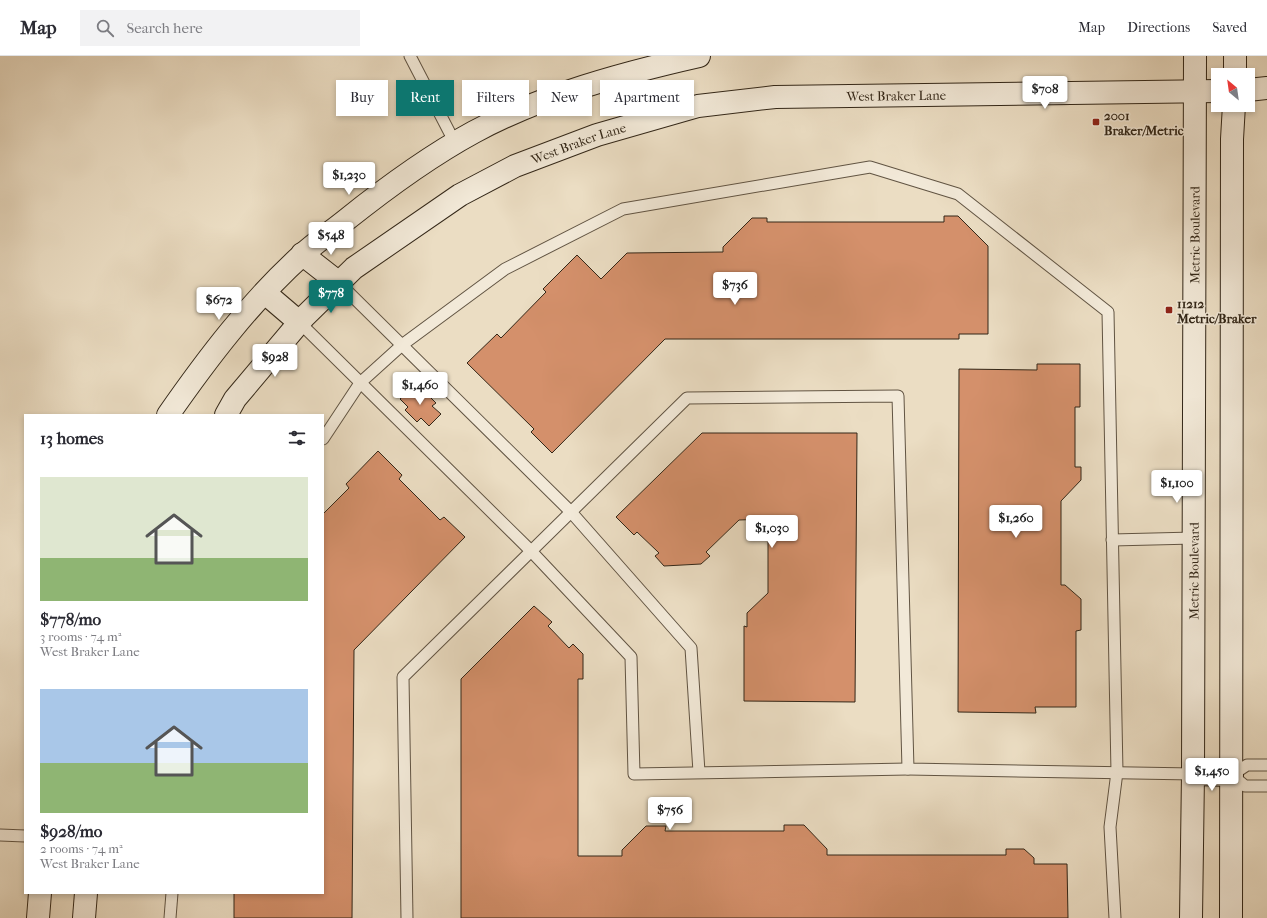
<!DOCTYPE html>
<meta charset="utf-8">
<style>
:root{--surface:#fff;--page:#f2f2f3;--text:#2b2b33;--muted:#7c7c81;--line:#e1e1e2;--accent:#0f766e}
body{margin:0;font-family:"IM FELL French Canon",serif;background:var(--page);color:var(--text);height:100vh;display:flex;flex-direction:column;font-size:15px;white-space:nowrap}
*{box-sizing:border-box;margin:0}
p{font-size:13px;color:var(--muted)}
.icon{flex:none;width:22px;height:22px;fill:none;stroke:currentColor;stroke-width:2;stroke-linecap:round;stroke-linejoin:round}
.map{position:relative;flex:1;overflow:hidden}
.side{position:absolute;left:24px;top:358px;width:300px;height:480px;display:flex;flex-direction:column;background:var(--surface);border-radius:0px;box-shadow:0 2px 6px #0003}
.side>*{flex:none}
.guide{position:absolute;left:336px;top:24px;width:380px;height:36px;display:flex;gap:8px}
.needle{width:26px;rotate:331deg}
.controls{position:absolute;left:1211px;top:12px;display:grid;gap:8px}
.controls a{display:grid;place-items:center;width:44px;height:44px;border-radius:0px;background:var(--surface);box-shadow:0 2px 6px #0003;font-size:20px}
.price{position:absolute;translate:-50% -34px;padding:0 9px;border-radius:4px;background:#fff;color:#222;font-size:13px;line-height:26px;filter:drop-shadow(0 1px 2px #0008)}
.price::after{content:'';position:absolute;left:50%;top:24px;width:12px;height:9px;margin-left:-6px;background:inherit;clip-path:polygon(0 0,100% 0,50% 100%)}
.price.current{background:var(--accent);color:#fff}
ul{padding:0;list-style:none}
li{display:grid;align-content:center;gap:8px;height:212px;padding:0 16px}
li span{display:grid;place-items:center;height:124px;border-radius:0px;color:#555}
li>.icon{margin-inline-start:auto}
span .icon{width:72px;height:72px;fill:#fffc;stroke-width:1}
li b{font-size:17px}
h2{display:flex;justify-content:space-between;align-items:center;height:48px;padding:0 16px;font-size:17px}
.tag{padding:0 14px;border-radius:0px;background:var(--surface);box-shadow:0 2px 6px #0003;font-size:14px;line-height:36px}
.tag.current{background:var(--accent);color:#fff}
header{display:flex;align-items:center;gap:24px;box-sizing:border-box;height:56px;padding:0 20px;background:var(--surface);border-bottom:1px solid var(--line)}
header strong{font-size:19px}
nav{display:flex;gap:22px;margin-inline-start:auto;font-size:14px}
.search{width:280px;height:36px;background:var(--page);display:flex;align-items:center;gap:10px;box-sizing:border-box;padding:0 14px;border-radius:0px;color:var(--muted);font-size:15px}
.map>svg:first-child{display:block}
.building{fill:#d4906b;stroke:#332718}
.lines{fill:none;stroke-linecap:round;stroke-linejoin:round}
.lane-casing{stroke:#615443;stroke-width:13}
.secondary-casing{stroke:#332718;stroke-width:24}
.lane{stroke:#f2e9d8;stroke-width:11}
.secondary{stroke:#f2e9d8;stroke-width:22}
.poi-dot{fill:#8f2418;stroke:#f2e9d8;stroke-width:1.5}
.labels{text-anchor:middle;stroke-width:3;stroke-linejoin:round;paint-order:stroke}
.street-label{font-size:13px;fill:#332718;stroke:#f2e9d8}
.poi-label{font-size:13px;font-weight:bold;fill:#332718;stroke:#f2e9d8;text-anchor:start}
</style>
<header>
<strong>Map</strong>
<div class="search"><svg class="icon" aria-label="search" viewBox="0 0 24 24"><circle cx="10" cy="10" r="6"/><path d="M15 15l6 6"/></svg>Search here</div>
<nav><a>Map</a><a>Directions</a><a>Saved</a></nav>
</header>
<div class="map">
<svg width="1267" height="862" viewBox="0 0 1267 862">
<rect width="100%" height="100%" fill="#ebddc3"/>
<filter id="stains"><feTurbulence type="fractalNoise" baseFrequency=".005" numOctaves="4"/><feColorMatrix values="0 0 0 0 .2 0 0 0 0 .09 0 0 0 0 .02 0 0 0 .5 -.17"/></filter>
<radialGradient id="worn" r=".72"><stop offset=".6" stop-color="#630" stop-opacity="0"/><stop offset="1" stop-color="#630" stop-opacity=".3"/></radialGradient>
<g class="building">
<path d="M944,160h14l30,30v88h-29v5h-294l-113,114 -21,-21 3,-3 -67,-66 30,-29 4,4 45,-46 -3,-3 34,-34 24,24 26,-26 96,-1v-5l29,-29h15v4h177z"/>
<path d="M1037,308h43v43h-5v60h6v13l-20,21v84h4l16,14v31l-5,1v76h-41l1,6 -78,-1 1,-343 78,1z"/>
<path d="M413,331l8,7 3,-3 12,12 -4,3 9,8 -12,12 -8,-8 -4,4 -12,-12 3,-3 -8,-8z"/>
<path d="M702,377h155l-2,269 -111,-1v-75l3,1v-14l21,-20v-74l-29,1 -33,32 4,4 -9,8 -37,2 -9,-10 4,-3 -2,-2 -20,-19 -3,3 -18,-18z"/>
<path d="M378,395l24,24 -3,4 41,41 4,-3 21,20 -111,113 -2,268h-118v-25h89v-379l26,-26 -3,-4z"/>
<path d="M534,550l18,16 -4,4 21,22 4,-4 10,10v25h-5v177h44v-6l24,-24h20l-1,5h119v-6h20l23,24v6h179v-6h18l10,9v6h33l1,54h-607v-239z"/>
</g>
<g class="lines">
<defs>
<g id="lane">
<path d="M410,0l45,87"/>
<path d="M339,227l232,229 120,136 8,124"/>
<path d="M299,266l232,229 100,106 3,117 274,-5"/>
<path d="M323,383l37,-56 42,-38 103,-76 118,-60 247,-42 88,27 150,118 9,460 -7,55 5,91"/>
<path d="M1112,484l82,-2"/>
<path d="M1267,709h-20l-15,10 13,11h22"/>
<path d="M0,779l25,1"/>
<path d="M170,862l2,-25"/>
<path d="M407,862l-4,-241 284,-279 211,-2 10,373 285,5"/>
</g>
<g id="secondary">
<path d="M1235,0v19"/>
<path d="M1248,34l19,-2"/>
<path d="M302,198l37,29"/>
<path d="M265,237l34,29"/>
<path d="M168,359c39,-56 83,-114 134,-160 13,-12 29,-23 44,-35 40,-32 82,-63 128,-88 68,-37 150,-59 225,-76"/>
<path id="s1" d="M226,359l9,-16 69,-82 50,-49 106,-73 55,-29 82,-31 101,-29 77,-9 443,-6"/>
<path d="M1193,718l39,1"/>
<path d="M38,862l2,-25"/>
<path d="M84,862l2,-25"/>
<path id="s2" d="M1191,862l2,-144 2,-718"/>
<path d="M1231,862l1,-779 2,-34"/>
</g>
</defs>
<use href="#lane" class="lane-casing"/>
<use href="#secondary" class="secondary-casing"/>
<use href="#lane" class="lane"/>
<use href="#secondary" class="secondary"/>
</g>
<g class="poi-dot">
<rect x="1092" y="62" width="8" height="8" rx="2"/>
<rect x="1165" y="250" width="8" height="8" rx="2"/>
</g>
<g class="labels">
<g class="street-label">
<text dy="5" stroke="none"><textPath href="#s1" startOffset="778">West Braker Lane</textPath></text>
<text dy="5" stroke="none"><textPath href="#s1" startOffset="454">West Braker Lane</textPath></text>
<text dy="5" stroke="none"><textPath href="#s2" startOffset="683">Metric Boulevard</textPath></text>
<text dy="5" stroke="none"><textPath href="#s2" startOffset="347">Metric Boulevard</textPath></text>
</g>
<g class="poi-label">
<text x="1104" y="64">2001<tspan x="1104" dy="15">Braker/Metric</tspan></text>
<text x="1177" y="252">11212<tspan x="1177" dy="15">Metric/Braker</tspan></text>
</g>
</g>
<rect width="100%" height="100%" filter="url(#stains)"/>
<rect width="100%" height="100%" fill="url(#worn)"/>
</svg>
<div class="controls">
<a><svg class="needle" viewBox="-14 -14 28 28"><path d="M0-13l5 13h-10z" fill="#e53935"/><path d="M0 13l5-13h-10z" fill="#7c7c81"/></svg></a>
</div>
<b class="price" style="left:1045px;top:54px">$708</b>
<b class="price" style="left:349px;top:140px">$1,230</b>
<b class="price" style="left:331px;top:200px">$548</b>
<b class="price" style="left:735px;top:250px">$736</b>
<b class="price current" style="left:331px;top:258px">$778</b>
<b class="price" style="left:219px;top:265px">$672</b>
<b class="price" style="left:275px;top:322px">$928</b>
<b class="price" style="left:420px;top:350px">$1,460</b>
<b class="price" style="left:1177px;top:448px">$1,100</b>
<b class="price" style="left:1016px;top:483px">$1,260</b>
<b class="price" style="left:772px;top:493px">$1,030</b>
<b class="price" style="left:1212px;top:736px">$1,450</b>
<b class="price" style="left:670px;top:775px">$756</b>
<div class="guide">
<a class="tag">Buy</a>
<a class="tag current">Rent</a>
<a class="tag">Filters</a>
<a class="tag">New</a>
<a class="tag">Apartment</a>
</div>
<section class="side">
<h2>13 homes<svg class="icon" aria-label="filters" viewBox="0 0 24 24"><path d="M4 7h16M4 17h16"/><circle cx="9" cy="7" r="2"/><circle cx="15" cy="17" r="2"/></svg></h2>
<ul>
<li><span style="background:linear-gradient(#dfe7d0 65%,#8fb573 0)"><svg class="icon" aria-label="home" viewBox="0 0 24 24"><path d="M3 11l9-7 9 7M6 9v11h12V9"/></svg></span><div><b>$778/mo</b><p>3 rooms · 74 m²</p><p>West Braker Lane</p></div></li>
<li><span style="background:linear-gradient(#a9c7e8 60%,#8fb573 0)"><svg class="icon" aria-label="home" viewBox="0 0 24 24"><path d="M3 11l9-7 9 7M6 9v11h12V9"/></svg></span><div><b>$928/mo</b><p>2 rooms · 74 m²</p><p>West Braker Lane</p></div></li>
</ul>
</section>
</div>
